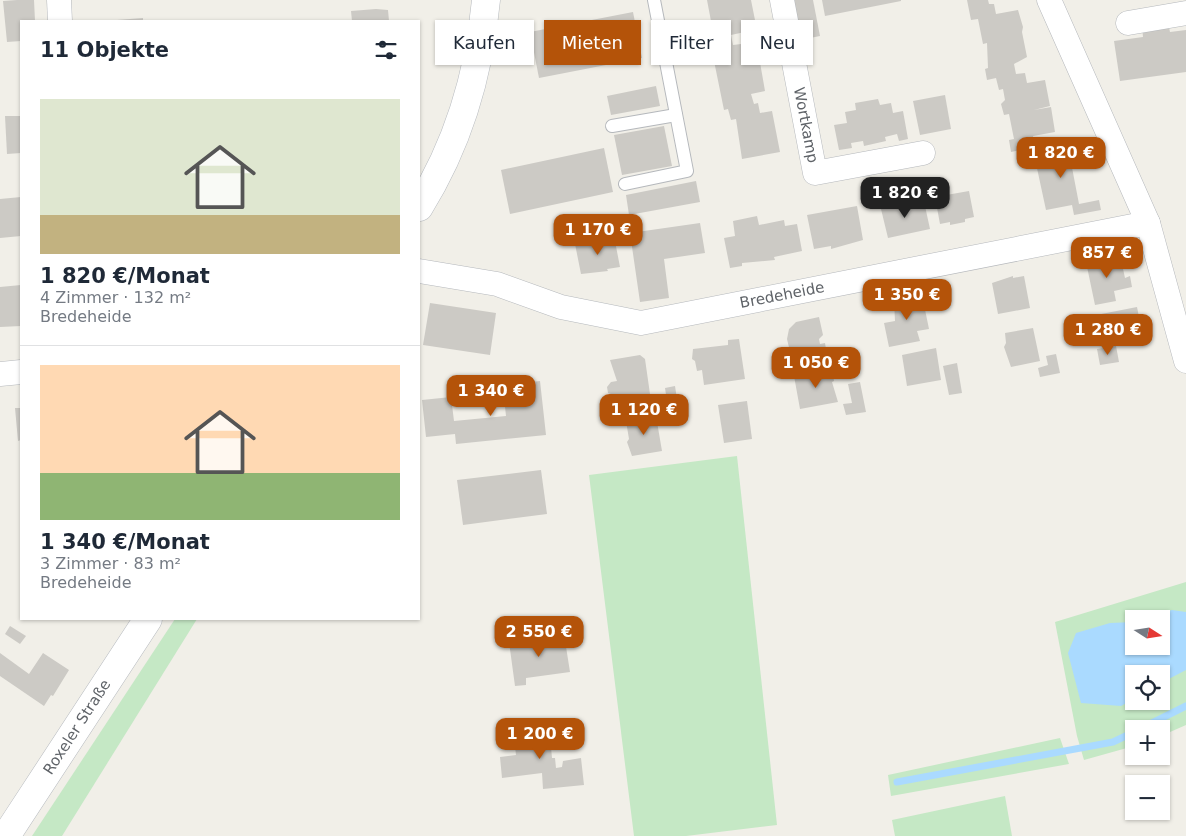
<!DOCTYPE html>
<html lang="de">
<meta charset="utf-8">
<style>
:root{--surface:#fff;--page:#f2f2f3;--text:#1f2937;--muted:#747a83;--line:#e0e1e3;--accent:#b45309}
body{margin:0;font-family:"DejaVu Sans",sans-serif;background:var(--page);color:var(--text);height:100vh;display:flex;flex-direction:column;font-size:19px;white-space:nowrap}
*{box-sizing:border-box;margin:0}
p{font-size:16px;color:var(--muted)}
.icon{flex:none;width:28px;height:28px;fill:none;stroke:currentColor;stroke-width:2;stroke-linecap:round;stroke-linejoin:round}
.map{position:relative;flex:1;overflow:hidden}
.sheet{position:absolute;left:20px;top:20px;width:400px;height:600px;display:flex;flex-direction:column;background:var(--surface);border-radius:0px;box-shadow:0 1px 4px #0004}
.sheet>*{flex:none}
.hud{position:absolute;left:435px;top:20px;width:475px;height:45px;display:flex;gap:10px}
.needle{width:32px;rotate:102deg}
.fabs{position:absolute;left:1125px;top:610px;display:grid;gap:10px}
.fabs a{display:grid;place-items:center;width:45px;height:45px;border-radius:0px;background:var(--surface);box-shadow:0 1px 4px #0004;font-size:25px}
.price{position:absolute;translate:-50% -42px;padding:0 11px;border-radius:10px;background:var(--accent);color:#fff;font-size:16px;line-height:32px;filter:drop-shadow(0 1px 2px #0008)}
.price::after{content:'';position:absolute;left:50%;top:30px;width:15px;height:11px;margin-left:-8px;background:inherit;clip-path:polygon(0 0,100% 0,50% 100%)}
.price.selected{background:#222;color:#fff}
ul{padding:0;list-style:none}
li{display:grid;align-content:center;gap:10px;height:265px;padding:0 20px}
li+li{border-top:1px solid var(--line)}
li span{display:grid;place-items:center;height:155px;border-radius:0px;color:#555}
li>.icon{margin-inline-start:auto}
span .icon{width:90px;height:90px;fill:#fffc;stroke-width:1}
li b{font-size:21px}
h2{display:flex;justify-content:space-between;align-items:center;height:60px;padding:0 20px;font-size:21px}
.chip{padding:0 18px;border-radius:0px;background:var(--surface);box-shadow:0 1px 4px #0004;font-size:18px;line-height:45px}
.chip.selected{background:var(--accent);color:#fff}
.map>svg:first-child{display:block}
.green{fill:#c5e8c5;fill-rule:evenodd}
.water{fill:#aadaff}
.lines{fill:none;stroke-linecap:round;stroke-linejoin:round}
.stream{stroke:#aadaff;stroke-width:7}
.building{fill:#cccac5}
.lane-casing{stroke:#b5b8bc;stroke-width:14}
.street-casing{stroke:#b5b8bc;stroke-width:25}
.secondary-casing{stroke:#b6babf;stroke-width:29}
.lane{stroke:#fff;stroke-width:12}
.street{stroke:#fff;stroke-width:24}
.secondary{stroke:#fff;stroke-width:28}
.labels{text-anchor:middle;stroke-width:4.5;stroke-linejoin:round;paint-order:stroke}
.street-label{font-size:15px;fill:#5f6368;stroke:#fff}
</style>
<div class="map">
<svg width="1186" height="836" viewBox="0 0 1186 836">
<rect width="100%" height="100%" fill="#f1efe8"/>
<g class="green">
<path d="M737,456l40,369 -91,11h-52l-45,-361z"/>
<path d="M1186,582v143l-25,11v-7h-27v17l-50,14 -7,-24 -22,-114zM1134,619h27v27h-27zM1134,674h27v27h-27z"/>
<path d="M175,619h22l-135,217h-30z"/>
<path d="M1060,738l9,26 -178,32 -3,-21z"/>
<path d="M1005,796l7,40h-117l-3,-16z"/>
</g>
<path class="water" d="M1172,610l14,2v58l-25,13v-9h-27v25l-13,7 -40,-3 -13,-50 8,-20 34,-10 24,-1v24h27v-27h-17z"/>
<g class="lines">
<g class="stream">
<path d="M1140,729l46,-23"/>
<path d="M897,782l216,-40 21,-10"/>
</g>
</g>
<g class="building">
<path d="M17,0h17l1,21h-14v20l-14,1 -4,-41z"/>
<path d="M707,0h44l4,20h-3l2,10 -23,5 2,10 8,-1 3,10 14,-3 7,40 -14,3 3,10 4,-1 2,10 12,-2 8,41 -38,7 -6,-40 -5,1 -3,-11 -4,1 -11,-54 -12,3 -2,-7 13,-3 -2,-11 4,-1z"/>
<path d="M793,0h20l7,36 -20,4z"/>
<path d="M822,0h79v1l-76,15z"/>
<path d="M967,0h21l1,4h5l2,10 22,-4 5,17 -1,5 5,25 -13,7 2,10 9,-1 2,10 18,-3 5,26 -16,4 17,-3 4,25 -22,4 2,11 -24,5 -2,-12 5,-1 -5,-25 -5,1 -3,-11 4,-4 -2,-11 -4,1 -3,-12 -9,2 -2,-11 3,-1 -1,-25 -4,1 -5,-25 -7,1z"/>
<path d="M376,9l12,1 1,11h-37l-1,-10z"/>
<path d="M633,12l9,46 -103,20 -9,-46z"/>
<path d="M143,18v3h-26v-1z"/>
<path d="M1168,23l2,9 16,-2v42l-66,9 -6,-40 29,-4 -1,-10z"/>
<path d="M656,86l4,20 -49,9 -4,-19z"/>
<path d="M945,95l6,34 -31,6 -7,-34z"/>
<path d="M878,99l2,6 11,-2 2,10 10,-2 5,28 -9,2 -2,-7 -12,3 1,4 -22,5 -1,-5 -12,2 1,5 -13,2 -5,-25 13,-2 -2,-11 11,-2 -1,-7z"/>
<path d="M5,116h16v37l-14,1z"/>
<path d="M664,126l8,40 -50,9 -8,-40z"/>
<path d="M1076,139l2,11 -9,2 10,52 20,-4 2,10 -27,5 -2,-10 -26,5 -11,-51 17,-4v-4l-4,1 -2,-7z"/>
<path d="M604,148l9,44 -103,22 -9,-44z"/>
<path d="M696,181l4,21 -71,13 -3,-20z"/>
<path d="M969,191l5,26 -9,2v3l-15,3v-3l-10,2 -5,-27z"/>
<path d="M21,197v39l-21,2v-39z"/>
<path d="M913,201l2,7 10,-2 5,23 -42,9 -7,-29z"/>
<path d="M857,206l6,34 -32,9v-3l-17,3 -7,-34z"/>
<path d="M757,216l2,9 25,-5 1,6 12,-2 5,27 -28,6 1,3 -33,3v3l-12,2 -6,-30 11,-2 -2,-15z"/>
<path d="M700,223l5,30 -41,6 5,39 -29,4 -10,-69z"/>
<path d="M623,228l2,10 -6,1 -2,-10z"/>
<path d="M614,236l6,31 -13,2 1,2 -27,3 -6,-30z"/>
<path d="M1120,255l5,23 5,-2 2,11 -18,4 2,10 -21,4 -9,-43z"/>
<path d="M1013,276v2l11,-2 6,32 -32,6 -6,-31z"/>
<path d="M21,285v41l-21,1v-40z"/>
<path d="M922,295l7,34 -12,2 3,10 -31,6 -5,-24 11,-2 -1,-21z"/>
<path d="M430,303l66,10 -6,42 -67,-10z"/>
<path d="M1137,307l6,30 -47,9 -5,-30z"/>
<path d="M819,317l4,18 -4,4 1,5 5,-1 1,6 -35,7 -4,-17 2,-10 7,-7z"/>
<path d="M1033,328l7,33 -29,6 -7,-20 2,-4 -1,-10z"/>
<path d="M739,339l6,40 -41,6 -2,-15 -5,1 -2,-10 -3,-2 1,-10 35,-4v-5z"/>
<path d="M1116,346l3,16 -19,3 -3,-16z"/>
<path d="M936,348l5,32 -34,6 -5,-31z"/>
<path d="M1056,354l4,19 -20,4 -2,-9 10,-3 -2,-9z"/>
<path d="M640,355l5,4 5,35 -33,6v-4l-9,-3 -1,-6 4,-5 6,-1 -7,-21z"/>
<path d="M957,363l5,30 -13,2 -6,-29z"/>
<path d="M832,369l2,12 -2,1 6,20 -38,7 -6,-33z"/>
<path d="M540,381l6,54 -90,9 -1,-10 -29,3 -4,-37 29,-3 3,24 52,-5 -3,-28 3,-3z"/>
<path d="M860,382l6,30 -20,3 -3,-11 9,-1 -4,-19z"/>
<path d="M675,386l2,13 -10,2 -2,-13z"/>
<path d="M747,401l5,38 -28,4 -6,-38z"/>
<path d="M15,408h6v32l-3,1z"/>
<path d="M656,416l6,35 -30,5 -5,-14 2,-3 -3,-18z"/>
<path d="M541,470l6,44 -84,11 -6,-45z"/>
<path d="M10,626l16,10 -6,8 -15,-10z"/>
<path d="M564,634l6,38 -44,6v7l-11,1 -6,-44z"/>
<path d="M0,653l29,21 14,-21 26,17 -16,26 -2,-1 -7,11 -44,-30z"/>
<path d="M549,725l3,33h3l1,10 6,-1 1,-6 18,-3 3,27 -41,4 -1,-16 -40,5 -2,-21 16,-2 -3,-26z"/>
</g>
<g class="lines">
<defs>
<g id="lane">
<path d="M612,126l64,-11"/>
<path d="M625,184l62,-13 -33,-171"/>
</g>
<g id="street">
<path d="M59,0l1,21"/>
<path d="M782,0l33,173 108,-20"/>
<path d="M1049,0l99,223 38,138"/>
<path d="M1128,23l58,-10"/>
<path d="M419,271l78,13 64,23 80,16 507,-100"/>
<path d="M0,374l21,-2"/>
</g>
<g id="secondary">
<path d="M419,207c40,-64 60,-132 67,-207"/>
<path d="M6,836l142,-217"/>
</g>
</defs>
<use href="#lane" class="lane-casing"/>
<use href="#street" class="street-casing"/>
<use href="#secondary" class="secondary-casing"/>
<use href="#lane" class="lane"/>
<use href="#street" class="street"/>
<use href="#secondary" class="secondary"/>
</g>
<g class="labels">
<g class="street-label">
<text transform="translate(806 125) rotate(79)" y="5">Wortkamp</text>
<text transform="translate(782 295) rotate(-11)" y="5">Bredeheide</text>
<text transform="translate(77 727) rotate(-57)" y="5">Roxeler Straße</text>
</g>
</g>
</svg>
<div class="fabs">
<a><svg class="needle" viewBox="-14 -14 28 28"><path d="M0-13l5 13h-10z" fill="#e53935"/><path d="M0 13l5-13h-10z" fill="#747a83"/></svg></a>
<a><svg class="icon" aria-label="locate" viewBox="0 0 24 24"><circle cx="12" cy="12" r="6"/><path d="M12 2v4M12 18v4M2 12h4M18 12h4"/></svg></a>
<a>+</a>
<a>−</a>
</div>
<b class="price" style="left:1061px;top:179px">1 820 €</b>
<b class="price selected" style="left:905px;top:219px">1 820 €</b>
<b class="price" style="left:598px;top:256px">1 170 €</b>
<b class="price" style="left:1107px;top:279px">857 €</b>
<b class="price" style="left:907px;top:321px">1 350 €</b>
<b class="price" style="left:1108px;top:356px">1 280 €</b>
<b class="price" style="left:816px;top:389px">1 050 €</b>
<b class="price" style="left:491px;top:417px">1 340 €</b>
<b class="price" style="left:644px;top:436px">1 120 €</b>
<b class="price" style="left:539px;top:658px">2 550 €</b>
<b class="price" style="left:540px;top:760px">1 200 €</b>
<div class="hud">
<a class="chip">Kaufen</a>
<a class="chip selected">Mieten</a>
<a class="chip">Filter</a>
<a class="chip">Neu</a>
</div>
<section class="sheet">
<h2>11 Objekte<svg class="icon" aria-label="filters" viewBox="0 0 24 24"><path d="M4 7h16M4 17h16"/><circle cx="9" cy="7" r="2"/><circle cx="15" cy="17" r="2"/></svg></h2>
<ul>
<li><span style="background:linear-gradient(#dfe7d0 75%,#c2b280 0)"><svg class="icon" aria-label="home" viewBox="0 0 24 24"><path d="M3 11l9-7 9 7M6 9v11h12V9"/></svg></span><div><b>1 820 €/Monat</b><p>4 Zimmer · 132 m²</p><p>Bredeheide</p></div></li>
<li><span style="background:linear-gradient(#ffd9b3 70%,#8fb573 0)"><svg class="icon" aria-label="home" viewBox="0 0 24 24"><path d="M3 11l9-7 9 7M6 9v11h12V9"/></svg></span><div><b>1 340 €/Monat</b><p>3 Zimmer · 83 m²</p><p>Bredeheide</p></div></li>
</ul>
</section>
</div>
